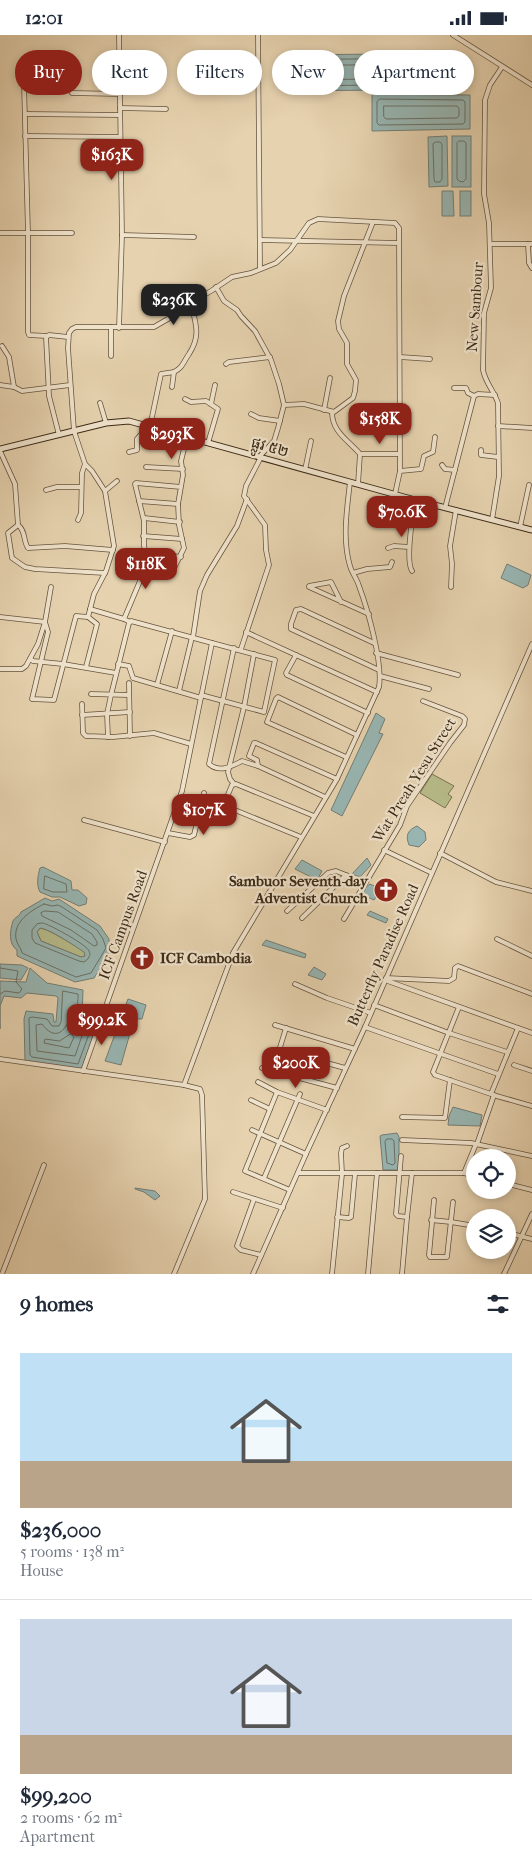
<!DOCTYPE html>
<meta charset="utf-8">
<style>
:root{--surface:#fff;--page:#f6f6f7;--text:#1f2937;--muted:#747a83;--line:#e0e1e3;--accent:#8f2418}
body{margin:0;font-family:"IM FELL French Canon","Noto Sans Khmer",serif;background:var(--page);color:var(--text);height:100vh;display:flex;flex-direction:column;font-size:19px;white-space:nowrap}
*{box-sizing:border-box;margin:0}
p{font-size:16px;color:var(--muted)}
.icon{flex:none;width:28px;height:28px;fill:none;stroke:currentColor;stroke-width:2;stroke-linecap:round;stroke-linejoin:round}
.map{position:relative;height:1239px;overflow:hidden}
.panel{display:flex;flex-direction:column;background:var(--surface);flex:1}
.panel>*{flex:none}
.banner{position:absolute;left:15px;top:15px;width:502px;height:45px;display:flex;gap:10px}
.buttons{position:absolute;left:466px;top:1114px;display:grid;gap:10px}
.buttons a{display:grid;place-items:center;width:50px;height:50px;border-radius:50%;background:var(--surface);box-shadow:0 2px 8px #0003;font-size:25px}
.price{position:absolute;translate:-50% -42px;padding:0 11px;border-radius:10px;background:var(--accent);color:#fff;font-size:16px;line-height:32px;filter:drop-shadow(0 1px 2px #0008)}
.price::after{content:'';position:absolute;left:50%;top:30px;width:15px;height:11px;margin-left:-8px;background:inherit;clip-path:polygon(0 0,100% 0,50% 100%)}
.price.active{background:#222;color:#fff}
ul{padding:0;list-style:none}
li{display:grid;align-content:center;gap:10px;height:265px;padding:0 20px}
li+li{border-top:1px solid var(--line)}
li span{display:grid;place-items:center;height:155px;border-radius:0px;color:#555}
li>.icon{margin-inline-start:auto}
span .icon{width:90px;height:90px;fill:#fffc;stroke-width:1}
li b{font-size:21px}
h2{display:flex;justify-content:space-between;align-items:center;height:60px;padding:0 20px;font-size:21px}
.pill{padding:0 18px;border-radius:22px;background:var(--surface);box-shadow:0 2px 8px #0003;font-size:18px;line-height:45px}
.pill.active{background:var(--accent);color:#fff}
.status{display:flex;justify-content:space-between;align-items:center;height:35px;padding:0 25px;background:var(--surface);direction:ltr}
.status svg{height:14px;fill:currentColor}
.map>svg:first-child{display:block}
.green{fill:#b7bb89;stroke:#7a7250}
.water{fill:#98b6b3;stroke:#737e75;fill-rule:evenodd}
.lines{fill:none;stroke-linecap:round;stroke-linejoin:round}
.shore{stroke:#6a7065;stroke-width:1}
.street-casing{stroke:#66543d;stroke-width:5.5}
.secondary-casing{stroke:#3c2a17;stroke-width:7}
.street{stroke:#efe2cb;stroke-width:4}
.secondary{stroke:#efe2cb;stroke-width:5}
.labels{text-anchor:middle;stroke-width:4.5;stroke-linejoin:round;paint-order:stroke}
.street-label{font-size:15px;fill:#3c2a17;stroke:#efe2cb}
.poi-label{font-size:15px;font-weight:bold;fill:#3c2a17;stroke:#efe2cb;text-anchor:end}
</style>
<div class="status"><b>12:01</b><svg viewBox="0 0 49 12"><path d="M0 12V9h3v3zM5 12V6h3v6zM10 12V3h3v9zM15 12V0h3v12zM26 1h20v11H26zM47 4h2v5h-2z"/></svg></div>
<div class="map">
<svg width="532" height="1239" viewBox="0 0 532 1239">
<rect width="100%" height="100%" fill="#e6d2af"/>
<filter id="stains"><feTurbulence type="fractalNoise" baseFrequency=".004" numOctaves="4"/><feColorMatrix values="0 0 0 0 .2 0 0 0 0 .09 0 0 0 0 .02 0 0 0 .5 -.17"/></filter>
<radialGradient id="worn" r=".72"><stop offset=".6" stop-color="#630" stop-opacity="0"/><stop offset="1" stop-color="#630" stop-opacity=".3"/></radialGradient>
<g class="green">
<path d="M432,739l22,12 -6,8 4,3 -7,11 -25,-15z"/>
<path d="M40,893c9,1 35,18 45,24v4l-4,1 -40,-16 -4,-9z"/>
</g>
<g class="water">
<path d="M384,19l-1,36 -99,1v-36z"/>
<path d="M372,59l98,1v34l-98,2z"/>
<path d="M447,101l1,50 -19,1 -1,-50z"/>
<rect x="452" y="101" width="19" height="51"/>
<path d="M442,156h11l1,25h-12z"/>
<rect x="460" y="156" width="11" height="25"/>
<path d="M507,529l24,11 -3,10 -5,3 -22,-10z"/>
<path d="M376,678l9,6 -6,14 4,1 -41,82 -11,-6z"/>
<path d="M417,791l8,6 1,8 -7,7 -10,-2c-4,-10 -1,-15 8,-19z"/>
<path d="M367,823l4,7 -11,12 -8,-3z"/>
<path d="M302,825l20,11 -5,9 -22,-11z"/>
<path d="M43,832l28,14 1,9h6l9,8 -1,6 -7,2 -19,-9h-8l-12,-5c-4,-7 -2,-17 0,-24z"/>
<path d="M370,849l11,5 -7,11 -11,-5 3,-8z"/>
<path d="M45,863l7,3 7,-2 41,27 9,13v3l4,2 -6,14 -13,20 -19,4 -58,-26v-6c-9,-6 -7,-20 -4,-29 2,-4 6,-4 8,-9zM40,893c10,1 35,18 44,24l1,4 -4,1 -40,-16 -4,-9z"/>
<path d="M370,876l18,8 -2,4 -19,-8z"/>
<path d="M266,905l40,14 -1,4 -43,-13z"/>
<path d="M0,929l22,1 6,3 -7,12 -21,-2z"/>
<path d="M314,932l12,7 -4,6 -14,-5z"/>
<path d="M30,933l17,15 36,7 -1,26 2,1 6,-1 10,2 -17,52 -58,-9 -1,-42 2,-8 27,3 1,8h2l2,-24 -2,-2 -29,-3 -6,5 -17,-2 -4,10v23v-48l26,1z"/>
<path d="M128,964l18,6 -4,14h-8l-13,46 -16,-4z"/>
<path d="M453,1072l29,8 -2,11 -32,-1 1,-9z"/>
<path d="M397,1098l2,4v33h-16l-3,-34 2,-1z"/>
<path d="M135,1153l20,3 5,5 -5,4 -11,-8 -9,-3z"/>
</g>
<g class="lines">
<g class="shore">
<path d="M376,24l3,3 -1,21 -1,2 -86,1 -2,-2v-22l2,-2z"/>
<path d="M370,30l2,3v9l-2,2 -72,1 -3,-2v-10l2,-2z"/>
<path d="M380,64l83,1 2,2v20l-2,2 -84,1 -2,-2v-21z"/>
<path d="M384,71h73l2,2v8l-2,2 -71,1 -2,-2z"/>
<path d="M459,106h5l2,2v36l-3,3 -4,-1 -2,-2v-36z"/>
<path d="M436,107h4l2,2v35l-2,3h-5l-1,-3 -1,-35z"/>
<path d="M45,841l21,8 1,8h-14l-9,-3z"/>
<path d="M44,869l8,2 6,-1 4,2 35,23 6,9 3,9 -15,25 -15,4 -54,-24c-1,-6 -5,-8 -6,-14 -3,-17 14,-28 28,-35z"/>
<path d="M45,876l13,1 34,22 5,8v3l-3,1 -23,-16 -29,-14 -1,-3z"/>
<path d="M43,888c8,2 44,22 46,28 2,4 0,5 -1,8l-4,3 -5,-1 -44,-18 -3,-5v-8l5,-6z"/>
<path d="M0,933l18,3 -2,11 6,7 -3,4 -14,-2 -5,3"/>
<path d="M63,956l15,3c1,10 -6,21 5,28l7,-1 3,2 -15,41 -46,-7 -2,-2 -1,-37 3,-1 15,2 5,7h7l2,-4z"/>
<path d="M69,985h3l12,10 -9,26 -38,-5 -1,-26 6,-1c11,15 21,11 27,-4z"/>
<path d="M71,999l3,3 -5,11 -25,-5 1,-4 14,2z"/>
<path d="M387,1104h5l2,2 1,22 -2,2 -6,-2 -2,-21z"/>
</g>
<defs>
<g id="street">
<path d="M258,0l2,234"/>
<path d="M453,0l79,50"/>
<path d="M72,58l48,1"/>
<path d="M120,73l46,1"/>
<path d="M25,79l95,1"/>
<path d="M25,101l95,1"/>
<path d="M0,198h28l-4,-149"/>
<path d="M122,200l72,2"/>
<path d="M260,205l138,3"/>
<path d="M490,209h42"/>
<path d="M528,209l1,19 3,5"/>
<path d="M216,252l8,14 13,9 4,6 14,15 16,29 8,24 5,21 -6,23 -4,13 -15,16"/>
<path d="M119,293l3,-93 -3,-200"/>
<path d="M47,301l-18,-1 -1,-3v-99h44"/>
<path d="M2,311l7,11 5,30"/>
<path d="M111,321v-29"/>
<path d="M400,322l30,2"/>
<path d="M226,329l3,-2 41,-5"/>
<path d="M174,337c10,-6 8,-8 15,-18 12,-18 7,-30 2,-50"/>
<path d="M0,350l14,2 8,4 48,-6"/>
<path d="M454,353h12l2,5 6,3"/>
<path d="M185,364l6,3 15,-1 12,8 -10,34"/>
<path d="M100,368l6,20"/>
<path d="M211,369l4,-19"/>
<path d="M284,370l20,-1 30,8 19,-14 2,-7 1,-11 -9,-16v-21l-8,-14 -1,-8 6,-25 29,-74"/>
<path d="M324,375l6,-32"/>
<path d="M332,377c0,20 16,28 28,42l-2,30"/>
<path d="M251,379l8,4 21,3"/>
<path d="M373,383l3,3h24"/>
<path d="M498,391l34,2"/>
<path d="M379,396l3,-11"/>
<path d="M59,400l-10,-39 -3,-59 3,-2 19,2"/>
<path d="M481,415v5l17,2"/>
<path d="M0,416l15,33 3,41"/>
<path d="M129,417l8,-2v-11l11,-13 4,-9 9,-43 13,-2 -2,15"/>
<path d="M360,419h39"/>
<path d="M85,429l7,7 13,20 9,55 -8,25 -12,23 -6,23"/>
<path d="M442,430l3,4 10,1"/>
<path d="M146,432l37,2"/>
<path d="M305,435l6,-29"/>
<path d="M400,436l21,-2 3,-13 9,-4 2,-15"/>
<path d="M181,452l-45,-4 -1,1 9,37v25l4,16 23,12 13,-26 -5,-23 -1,-21 5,-29 -2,-14 6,-24"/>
<path d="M46,455l11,-3h24"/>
<path d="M105,456l12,-10"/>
<path d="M139,466l39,3"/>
<path d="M445,473l29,-112 4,-2 17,1"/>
<path d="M413,479l10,3"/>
<path d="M144,483l36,4"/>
<path d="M78,485l3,-7 1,-40 3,-9 -11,-33 -6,-83 1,-15 3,-4 4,-2h78l26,-15 14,-11 17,-10 21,-14 19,-4 25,-10 14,-13 19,-27 9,-4 77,4 4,5 1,243 -5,23"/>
<path d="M492,485l7,-44 -1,-73c-4,-12 -13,-21 -15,-33l1,-57 7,-25 -2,-65 -5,-29 1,-94 5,-15 12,-18"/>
<path d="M520,492l9,-42"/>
<path d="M143,501l39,3"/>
<path d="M388,513l6,-2 15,1"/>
<path d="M146,518l35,4"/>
<path d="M412,536c-7,-11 1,-57 3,-71"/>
<path d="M105,538l-70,-4 -10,-2 -13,-9 -4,-25 10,-8c8,6 5,16 10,23l37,-2 48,4"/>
<path d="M353,538l14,-4 23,-2 2,-5"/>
<path d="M451,552l1,-23 -2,-18 6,-36"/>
<path d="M341,567l-10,-20 -22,4v1l60,27"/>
<path d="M90,574l34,10"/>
<path d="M0,582l45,5 3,10 -16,67 22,1 22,-84 12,1 9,7 -11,43"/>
<path d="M130,587l-6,-3 24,-57"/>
<path d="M246,597l50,23"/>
<path d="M193,602l7,-46 7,-16 30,-49 10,-27"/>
<path d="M374,608l-73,-34 -5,1 -5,14v5l88,41"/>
<path d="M234,613l-25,116c11,9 21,3 33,-3l16,5"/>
<path d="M241,614l28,-84 -3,-15 -1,-25 -21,-29 2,-10 15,-29"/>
<path d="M376,618l82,22"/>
<path d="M30,624l3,2 30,3 53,9"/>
<path d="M118,629l11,2 4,12 68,20"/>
<path d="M0,634h22l4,-3 12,-22 7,-22 6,-35"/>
<path d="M380,641l49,13"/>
<path d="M129,648l1,53"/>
<path d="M157,650l15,-54"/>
<path d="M179,656l13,-54"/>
<path d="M91,659l38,1"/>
<path d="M82,669l1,29 3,3 27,1 41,-4 37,11"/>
<path d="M368,678l-81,-38 -1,-2 10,-18 81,37"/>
<path d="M82,680l48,-3"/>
<path d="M108,702l-1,-23 4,-19 18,-72 2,-2 144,39 -11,52 -63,-17"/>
<path d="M346,722l-79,-35 9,-23 2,-2 79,38"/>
<path d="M234,749l-4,-5 -2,-7 16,-65 10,-53"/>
<path d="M325,762l-67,-31 -1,-6 -8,-4 5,-13h2l81,36"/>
<path d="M84,785l81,22"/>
<path d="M168,798l22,4 4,-2 10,-42"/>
<path d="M301,802l-76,-31 -1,-2 8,-19 4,-1 78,32"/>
<path d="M384,815l48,23"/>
<path d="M440,818l56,29 36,9"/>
<path d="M287,876l41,-38 8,-2 10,4"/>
<path d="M302,883l44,-43 16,11"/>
<path d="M344,884l56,-94 7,-19 43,-63 14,-18 1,-6 -3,-3 -39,-15"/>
<path d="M497,904l35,17"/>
<path d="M386,943l63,3 5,-3 1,-10 3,-2 74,28"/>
<path d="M385,945l147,53"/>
<path d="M295,949l32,14 44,15"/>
<path d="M374,970l75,28 58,19"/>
<path d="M459,972l-26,65 2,3 56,19 27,-66"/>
<path d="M275,990l80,24"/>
<path d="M365,992l133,47"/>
<path d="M279,1015l66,18"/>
<path d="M0,1024l184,26 16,4 2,6 3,104 -31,75"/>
<path d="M514,1030l18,6"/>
<path d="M262,1033l75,20"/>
<path d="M273,1035l13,-42"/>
<path d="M83,1036l99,-280 30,-148"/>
<path d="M258,1047l19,10 50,18"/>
<path d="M184,1050l49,-132 104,-174 42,-92c4,-24 -11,-77 -20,-101 -2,-7 -7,-13 -9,-20 -8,-27 -3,-57 0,-84"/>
<path d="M277,1057l-32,79 45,19"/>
<path d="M493,1060l39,11"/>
<path d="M251,1065l19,9"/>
<path d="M402,1082l43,1 5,-38"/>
<path d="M252,1095l54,24"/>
<path d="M402,1105l69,3 61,13"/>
<path d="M477,1109l17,-49"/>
<path d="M401,1121l-5,58 2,2 9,1 -5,57"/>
<path d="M298,1138h166l11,3"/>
<path d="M464,1138l12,-29"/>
<path d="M264,1143l36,-84"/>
<path d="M508,1149l24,6"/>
<path d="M233,1157l50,16"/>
<path d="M254,1164l-17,47 4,4 20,5"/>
<path d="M434,1165l-5,55 1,2h17l6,-55"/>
<path d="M337,1182l12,1 2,-1 4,-43"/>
<path d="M407,1182l5,-44"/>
<path d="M431,1185l20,2 24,4"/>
<path d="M508,1198l24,6"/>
<path d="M2,1239l42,-109"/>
<path d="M253,1239l53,-120 59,-127 167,-383"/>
<path d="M332,1239l10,-100 -1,-21 1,-5 5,-2"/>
<path d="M368,1239l9,-101"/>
<path d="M504,1239l28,-60"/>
</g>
<path id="secondary" d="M0,414l106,-26 23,-2 286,79 117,30"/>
</defs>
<use href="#street" class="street-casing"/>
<use href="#secondary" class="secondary-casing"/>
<use href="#street" class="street"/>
<use href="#secondary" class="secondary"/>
</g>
<defs>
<symbol id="church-disc" viewBox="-11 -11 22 22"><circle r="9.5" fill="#8f2418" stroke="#efe2cb"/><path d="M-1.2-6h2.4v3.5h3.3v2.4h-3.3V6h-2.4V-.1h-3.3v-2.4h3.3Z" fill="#fff"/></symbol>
</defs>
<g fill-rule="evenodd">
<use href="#church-disc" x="372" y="841" width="28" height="28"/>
<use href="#church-disc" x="128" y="909" width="28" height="28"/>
</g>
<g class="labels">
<g class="street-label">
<text transform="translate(475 272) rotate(-86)" y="5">New Sambour</text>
<text transform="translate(270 412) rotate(15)" y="5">ផ្លូវ ៥២</text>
<text transform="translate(414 745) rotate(-58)" y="5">Wat Preah Yesu Street</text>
<text transform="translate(123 890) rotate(-70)" y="5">ICF Campus Road</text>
<text transform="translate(383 920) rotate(-66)" y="5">Butterfly Paradise Road</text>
</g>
<g class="poi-label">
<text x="368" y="851">Sambuor Seventh-day<tspan x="368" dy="17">Adventist Church</tspan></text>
<text x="160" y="928" text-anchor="start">ICF Cambodia</text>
</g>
</g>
<rect width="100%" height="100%" filter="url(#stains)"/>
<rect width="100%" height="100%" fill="url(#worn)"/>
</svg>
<div class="buttons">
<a><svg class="icon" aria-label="locate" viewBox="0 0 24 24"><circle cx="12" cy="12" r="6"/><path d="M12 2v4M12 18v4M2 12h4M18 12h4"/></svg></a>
<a><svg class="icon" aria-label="layers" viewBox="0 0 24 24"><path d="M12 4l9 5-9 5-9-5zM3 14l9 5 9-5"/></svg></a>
</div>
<b class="price" style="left:112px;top:146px">$163K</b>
<b class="price active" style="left:174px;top:291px">$236K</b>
<b class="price" style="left:380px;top:410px">$158K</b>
<b class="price" style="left:172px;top:425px">$293K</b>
<b class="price" style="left:402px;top:503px">$70.6K</b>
<b class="price" style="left:146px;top:555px">$118K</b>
<b class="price" style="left:204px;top:801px">$107K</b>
<b class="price" style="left:102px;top:1011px">$99.2K</b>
<b class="price" style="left:296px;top:1054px">$200K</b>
<div class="banner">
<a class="pill active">Buy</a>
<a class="pill">Rent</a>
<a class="pill">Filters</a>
<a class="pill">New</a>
<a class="pill">Apartment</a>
</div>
</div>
<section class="panel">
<h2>9 homes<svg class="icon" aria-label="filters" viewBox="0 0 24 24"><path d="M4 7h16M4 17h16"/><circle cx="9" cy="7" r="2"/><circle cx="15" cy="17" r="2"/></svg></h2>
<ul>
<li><span style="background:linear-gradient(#bfe0f5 70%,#b9a48a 0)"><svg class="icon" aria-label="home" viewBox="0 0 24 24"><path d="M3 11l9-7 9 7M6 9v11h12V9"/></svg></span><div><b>$236,000</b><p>5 rooms · 138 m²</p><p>House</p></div></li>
<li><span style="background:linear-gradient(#c9d6e8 75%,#b9a48a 0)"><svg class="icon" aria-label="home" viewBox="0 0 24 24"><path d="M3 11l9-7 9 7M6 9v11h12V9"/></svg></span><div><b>$99,200</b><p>2 rooms · 62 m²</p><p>Apartment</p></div></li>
</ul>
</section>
